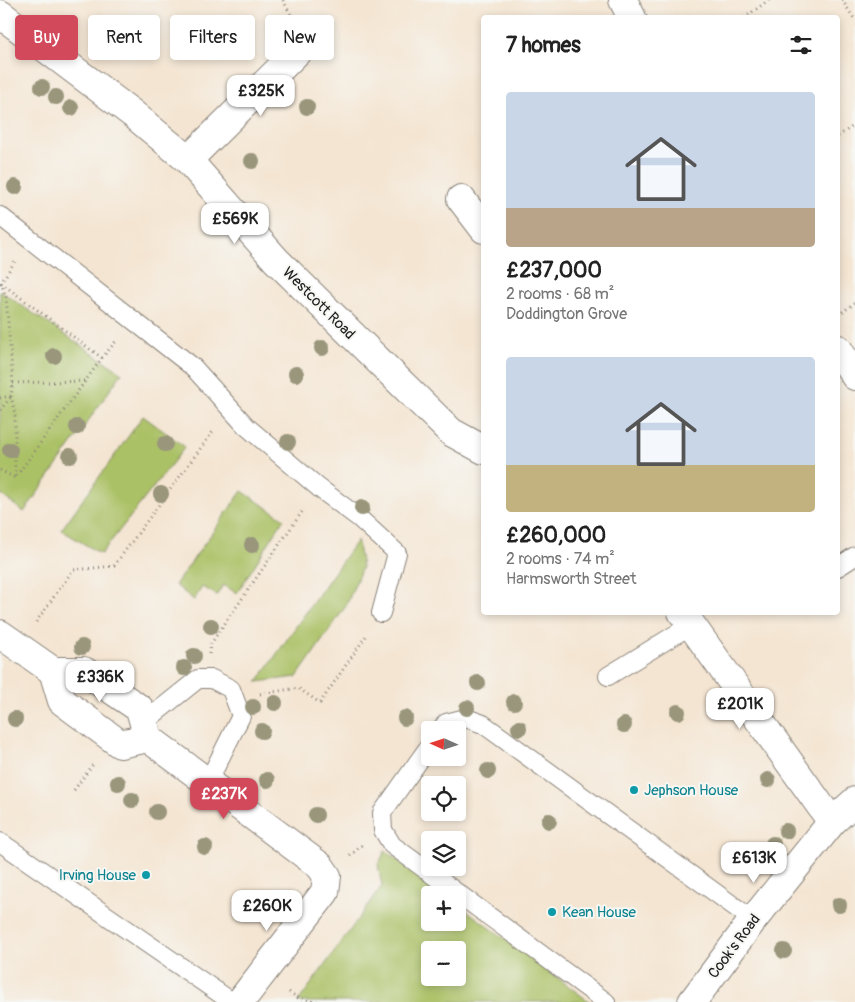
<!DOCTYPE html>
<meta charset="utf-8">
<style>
:root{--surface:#fff;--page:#f6f6f6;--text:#222;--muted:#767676;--accent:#d1495b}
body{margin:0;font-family:Pangolin,sans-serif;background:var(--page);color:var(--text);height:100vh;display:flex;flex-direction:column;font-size:19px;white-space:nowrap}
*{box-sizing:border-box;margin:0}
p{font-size:16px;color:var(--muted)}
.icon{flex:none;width:28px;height:28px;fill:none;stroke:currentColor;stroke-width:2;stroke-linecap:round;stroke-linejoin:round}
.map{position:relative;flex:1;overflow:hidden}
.drawer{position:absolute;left:481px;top:15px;width:359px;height:600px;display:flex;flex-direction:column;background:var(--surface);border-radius:5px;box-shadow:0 2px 8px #0003}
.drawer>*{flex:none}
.top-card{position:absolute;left:15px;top:15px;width:391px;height:45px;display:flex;gap:10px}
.needle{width:32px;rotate:273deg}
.tools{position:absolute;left:421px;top:721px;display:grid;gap:10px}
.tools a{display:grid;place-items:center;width:45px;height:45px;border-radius:5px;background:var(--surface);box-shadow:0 2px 8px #0003;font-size:25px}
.price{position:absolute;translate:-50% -42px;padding:0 11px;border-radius:10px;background:#fff;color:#222;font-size:16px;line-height:32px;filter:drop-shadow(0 1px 2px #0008)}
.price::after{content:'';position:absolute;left:50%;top:30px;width:15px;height:11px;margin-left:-8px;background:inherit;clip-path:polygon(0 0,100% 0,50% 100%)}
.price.active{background:var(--accent);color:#fff}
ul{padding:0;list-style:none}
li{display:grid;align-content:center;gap:10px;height:265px;padding:0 25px}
li span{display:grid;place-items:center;height:155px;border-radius:5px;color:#555}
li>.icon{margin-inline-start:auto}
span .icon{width:90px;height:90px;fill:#fffc;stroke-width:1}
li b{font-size:21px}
h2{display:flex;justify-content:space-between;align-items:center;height:60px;padding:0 25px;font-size:21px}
.tag{padding:0 18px;border-radius:5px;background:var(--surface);box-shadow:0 2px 8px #0003;font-size:18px;line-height:45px}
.tag.active{background:var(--accent);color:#fff}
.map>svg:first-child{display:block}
.green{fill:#abc166;stroke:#646e41;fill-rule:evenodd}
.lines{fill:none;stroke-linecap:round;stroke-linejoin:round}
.service-casing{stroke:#888077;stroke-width:20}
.minor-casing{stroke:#888077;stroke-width:30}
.path{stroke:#888077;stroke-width:3;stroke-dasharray:1 4;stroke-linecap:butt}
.service{stroke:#fff;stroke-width:18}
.minor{stroke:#fff;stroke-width:28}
.tree{fill:#99967c}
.culture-dot{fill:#0f9aa8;stroke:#f6f6f2;stroke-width:2}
.labels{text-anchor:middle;stroke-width:4;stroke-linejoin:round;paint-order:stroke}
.street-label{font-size:15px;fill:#1c1c1c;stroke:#f6f6f2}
.culture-label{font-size:15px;fill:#0d838f;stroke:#f6f6f2;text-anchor:start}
</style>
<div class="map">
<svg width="855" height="1002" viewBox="0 0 855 1002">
<rect width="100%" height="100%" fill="#f6f6f2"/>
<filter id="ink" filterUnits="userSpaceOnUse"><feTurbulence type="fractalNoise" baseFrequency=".02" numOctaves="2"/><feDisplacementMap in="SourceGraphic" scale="10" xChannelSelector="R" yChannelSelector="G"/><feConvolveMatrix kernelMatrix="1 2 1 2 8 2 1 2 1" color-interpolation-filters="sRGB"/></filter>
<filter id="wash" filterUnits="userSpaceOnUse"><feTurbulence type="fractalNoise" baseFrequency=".0096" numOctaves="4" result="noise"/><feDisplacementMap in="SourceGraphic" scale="20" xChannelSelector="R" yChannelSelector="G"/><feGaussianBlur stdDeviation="1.12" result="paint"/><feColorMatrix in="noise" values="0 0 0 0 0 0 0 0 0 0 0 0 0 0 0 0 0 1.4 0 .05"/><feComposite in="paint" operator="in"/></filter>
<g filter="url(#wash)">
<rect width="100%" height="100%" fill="#f4e5d2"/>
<g class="green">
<path d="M0,291l122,82 -98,139 -24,-18z"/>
<path d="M143,416l42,31 -84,107 -40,-24z"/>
<path d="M242,491l42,28 -47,74 -14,-8 -6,10 -15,-8 -8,13 -19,-15z"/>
<path d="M357,540l5,27 -16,39 -49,71 -40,5z"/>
<path d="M385,851l60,44h-15v27h28v-18l132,98h-292l84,-116 -4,-21zM430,950h28v28h-28z"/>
</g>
</g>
<g filter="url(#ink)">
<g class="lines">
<defs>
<g id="service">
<path d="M0,216l193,151 53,59 73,62 40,30 38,35 -16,60"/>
<path d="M838,567l17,-11"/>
<path d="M608,676l83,-51"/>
<path d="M143,723l55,-44h14l19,10 10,27 -33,66"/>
<path d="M441,730l5,-7 20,-5 17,6 270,196"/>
<path d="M430,745l-48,68 1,17 9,15 214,157"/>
<path d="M0,842l232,160"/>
</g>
<g id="minor">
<path d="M623,0l9,18"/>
<path d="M0,14l133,100 55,46 88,100 175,172 33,18"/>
<path d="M188,160l117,-116"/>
<path d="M461,199l23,30"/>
<path d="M838,349l17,27"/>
<path d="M682,612l150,210"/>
<path d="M0,634l53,37h31l56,38 8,29 172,128 7,10 -2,16 -85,110"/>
<path d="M53,671l9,30 58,43 28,-6"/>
<path d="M692,1002l61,-82 79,-98 23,-21"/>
</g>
</defs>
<use href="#service" class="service-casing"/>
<use href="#minor" class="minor-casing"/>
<g class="path">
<path d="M283,0l9,17"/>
<path d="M842,0l13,20"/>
<path d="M744,18l25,-18"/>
<path d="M838,136l17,-11"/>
<path d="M1,283l101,75"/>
<path d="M838,315l17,-12"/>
<path d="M13,383l71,-2"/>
<path d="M11,396l4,18v63"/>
<path d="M0,398l11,-2 2,-13 -7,-86 -5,-14 14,-22"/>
<path d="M0,410l11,-13"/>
<path d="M0,470l15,8 87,-120 15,-18"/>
<path d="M36,622l37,-52 41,-4 100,-136"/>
<path d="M209,654l1,-9 94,-136"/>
<path d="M260,694l38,-6 22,15 46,-67"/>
<path d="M74,790l20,-27"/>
<path d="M350,856l12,-11"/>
<path d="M289,992l11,7 21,3"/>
</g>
<use href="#service" class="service"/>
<use href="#minor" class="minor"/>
</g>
<g class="tree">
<circle cx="42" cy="87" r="8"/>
<circle cx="56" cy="97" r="8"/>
<circle cx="307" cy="107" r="8"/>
<circle cx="71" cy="108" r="8"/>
<circle cx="252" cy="161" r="8"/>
<circle cx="15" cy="187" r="8"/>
<circle cx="322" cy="348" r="8"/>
<circle cx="54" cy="356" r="8"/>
<circle cx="296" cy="374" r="8"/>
<circle cx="77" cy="427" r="8"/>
<circle cx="288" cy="442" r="8"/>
<circle cx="165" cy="444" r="8"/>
<circle cx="10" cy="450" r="8"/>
<circle cx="70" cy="456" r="8"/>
<circle cx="161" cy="494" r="8"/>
<circle cx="362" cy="508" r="8"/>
<circle cx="252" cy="545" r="8"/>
<circle cx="211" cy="626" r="8"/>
<circle cx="82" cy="647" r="8"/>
<circle cx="194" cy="656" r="8"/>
<circle cx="184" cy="668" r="8"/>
<circle cx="478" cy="683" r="8"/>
<circle cx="514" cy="702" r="8"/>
<circle cx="275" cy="703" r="8"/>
<circle cx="253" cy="707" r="8"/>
<circle cx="467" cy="708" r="8"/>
<circle cx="678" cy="712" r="8"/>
<circle cx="405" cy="718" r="8"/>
<circle cx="15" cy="719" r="8"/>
<circle cx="624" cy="725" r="8"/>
<circle cx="519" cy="728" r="8"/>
<circle cx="262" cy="731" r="8"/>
<circle cx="488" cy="771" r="8"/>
<circle cx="267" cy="780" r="8"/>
<circle cx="768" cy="780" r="8"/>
<circle cx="118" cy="783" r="8"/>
<circle cx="132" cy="800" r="8"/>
<circle cx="157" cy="812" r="8"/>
<circle cx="316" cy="815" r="8"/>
<circle cx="549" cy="821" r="8"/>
<circle cx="786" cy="831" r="8"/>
<circle cx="773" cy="844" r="8"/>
<circle cx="205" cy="847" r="8"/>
<circle cx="278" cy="904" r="8"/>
<circle cx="839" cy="905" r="8"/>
<circle cx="784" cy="951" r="8"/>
</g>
</g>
<g class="culture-dot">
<circle cx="634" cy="790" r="5"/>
<circle cx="146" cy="875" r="5"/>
<circle cx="552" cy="912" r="5"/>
</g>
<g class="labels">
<g class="street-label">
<text transform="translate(319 303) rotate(45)" y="5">Westcott Road</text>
<text transform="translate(734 946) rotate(-53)" y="5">Cook's Road</text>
</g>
<g class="culture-label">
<text x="644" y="795">Jephson House</text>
<text x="136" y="880" text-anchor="end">Irving House</text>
<text x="562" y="917">Kean House</text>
</g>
</g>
</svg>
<div class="tools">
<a><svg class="needle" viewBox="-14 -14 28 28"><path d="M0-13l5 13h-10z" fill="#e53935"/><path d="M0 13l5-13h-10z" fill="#767676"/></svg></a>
<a><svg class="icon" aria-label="locate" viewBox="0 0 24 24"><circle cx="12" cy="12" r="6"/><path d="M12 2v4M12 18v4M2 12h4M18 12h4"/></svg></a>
<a><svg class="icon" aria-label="layers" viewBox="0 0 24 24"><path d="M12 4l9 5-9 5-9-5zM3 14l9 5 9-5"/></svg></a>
<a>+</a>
<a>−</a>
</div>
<b class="price" style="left:261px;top:117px">£325K</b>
<b class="price" style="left:235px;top:245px">£569K</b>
<b class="price" style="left:100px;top:703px">£336K</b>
<b class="price" style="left:740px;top:730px">£201K</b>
<b class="price active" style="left:224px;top:820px">£237K</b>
<b class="price" style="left:754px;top:884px">£613K</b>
<b class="price" style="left:267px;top:932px">£260K</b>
<div class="top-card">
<a class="tag active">Buy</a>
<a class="tag">Rent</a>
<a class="tag">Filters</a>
<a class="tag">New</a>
</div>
<section class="drawer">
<h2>7 homes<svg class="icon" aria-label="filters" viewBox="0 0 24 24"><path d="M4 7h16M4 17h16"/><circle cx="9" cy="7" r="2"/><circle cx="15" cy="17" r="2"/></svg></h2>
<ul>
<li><span style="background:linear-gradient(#c9d6e8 75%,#b9a48a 0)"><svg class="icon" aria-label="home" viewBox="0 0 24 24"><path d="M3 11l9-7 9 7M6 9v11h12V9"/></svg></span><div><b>£237,000</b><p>2 rooms · 68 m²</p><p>Doddington Grove</p></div></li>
<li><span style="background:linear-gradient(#c9d6e8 70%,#c2b280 0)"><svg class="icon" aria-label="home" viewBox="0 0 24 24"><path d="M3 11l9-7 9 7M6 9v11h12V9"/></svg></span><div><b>£260,000</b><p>2 rooms · 74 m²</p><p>Harmsworth Street</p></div></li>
</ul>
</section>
</div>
